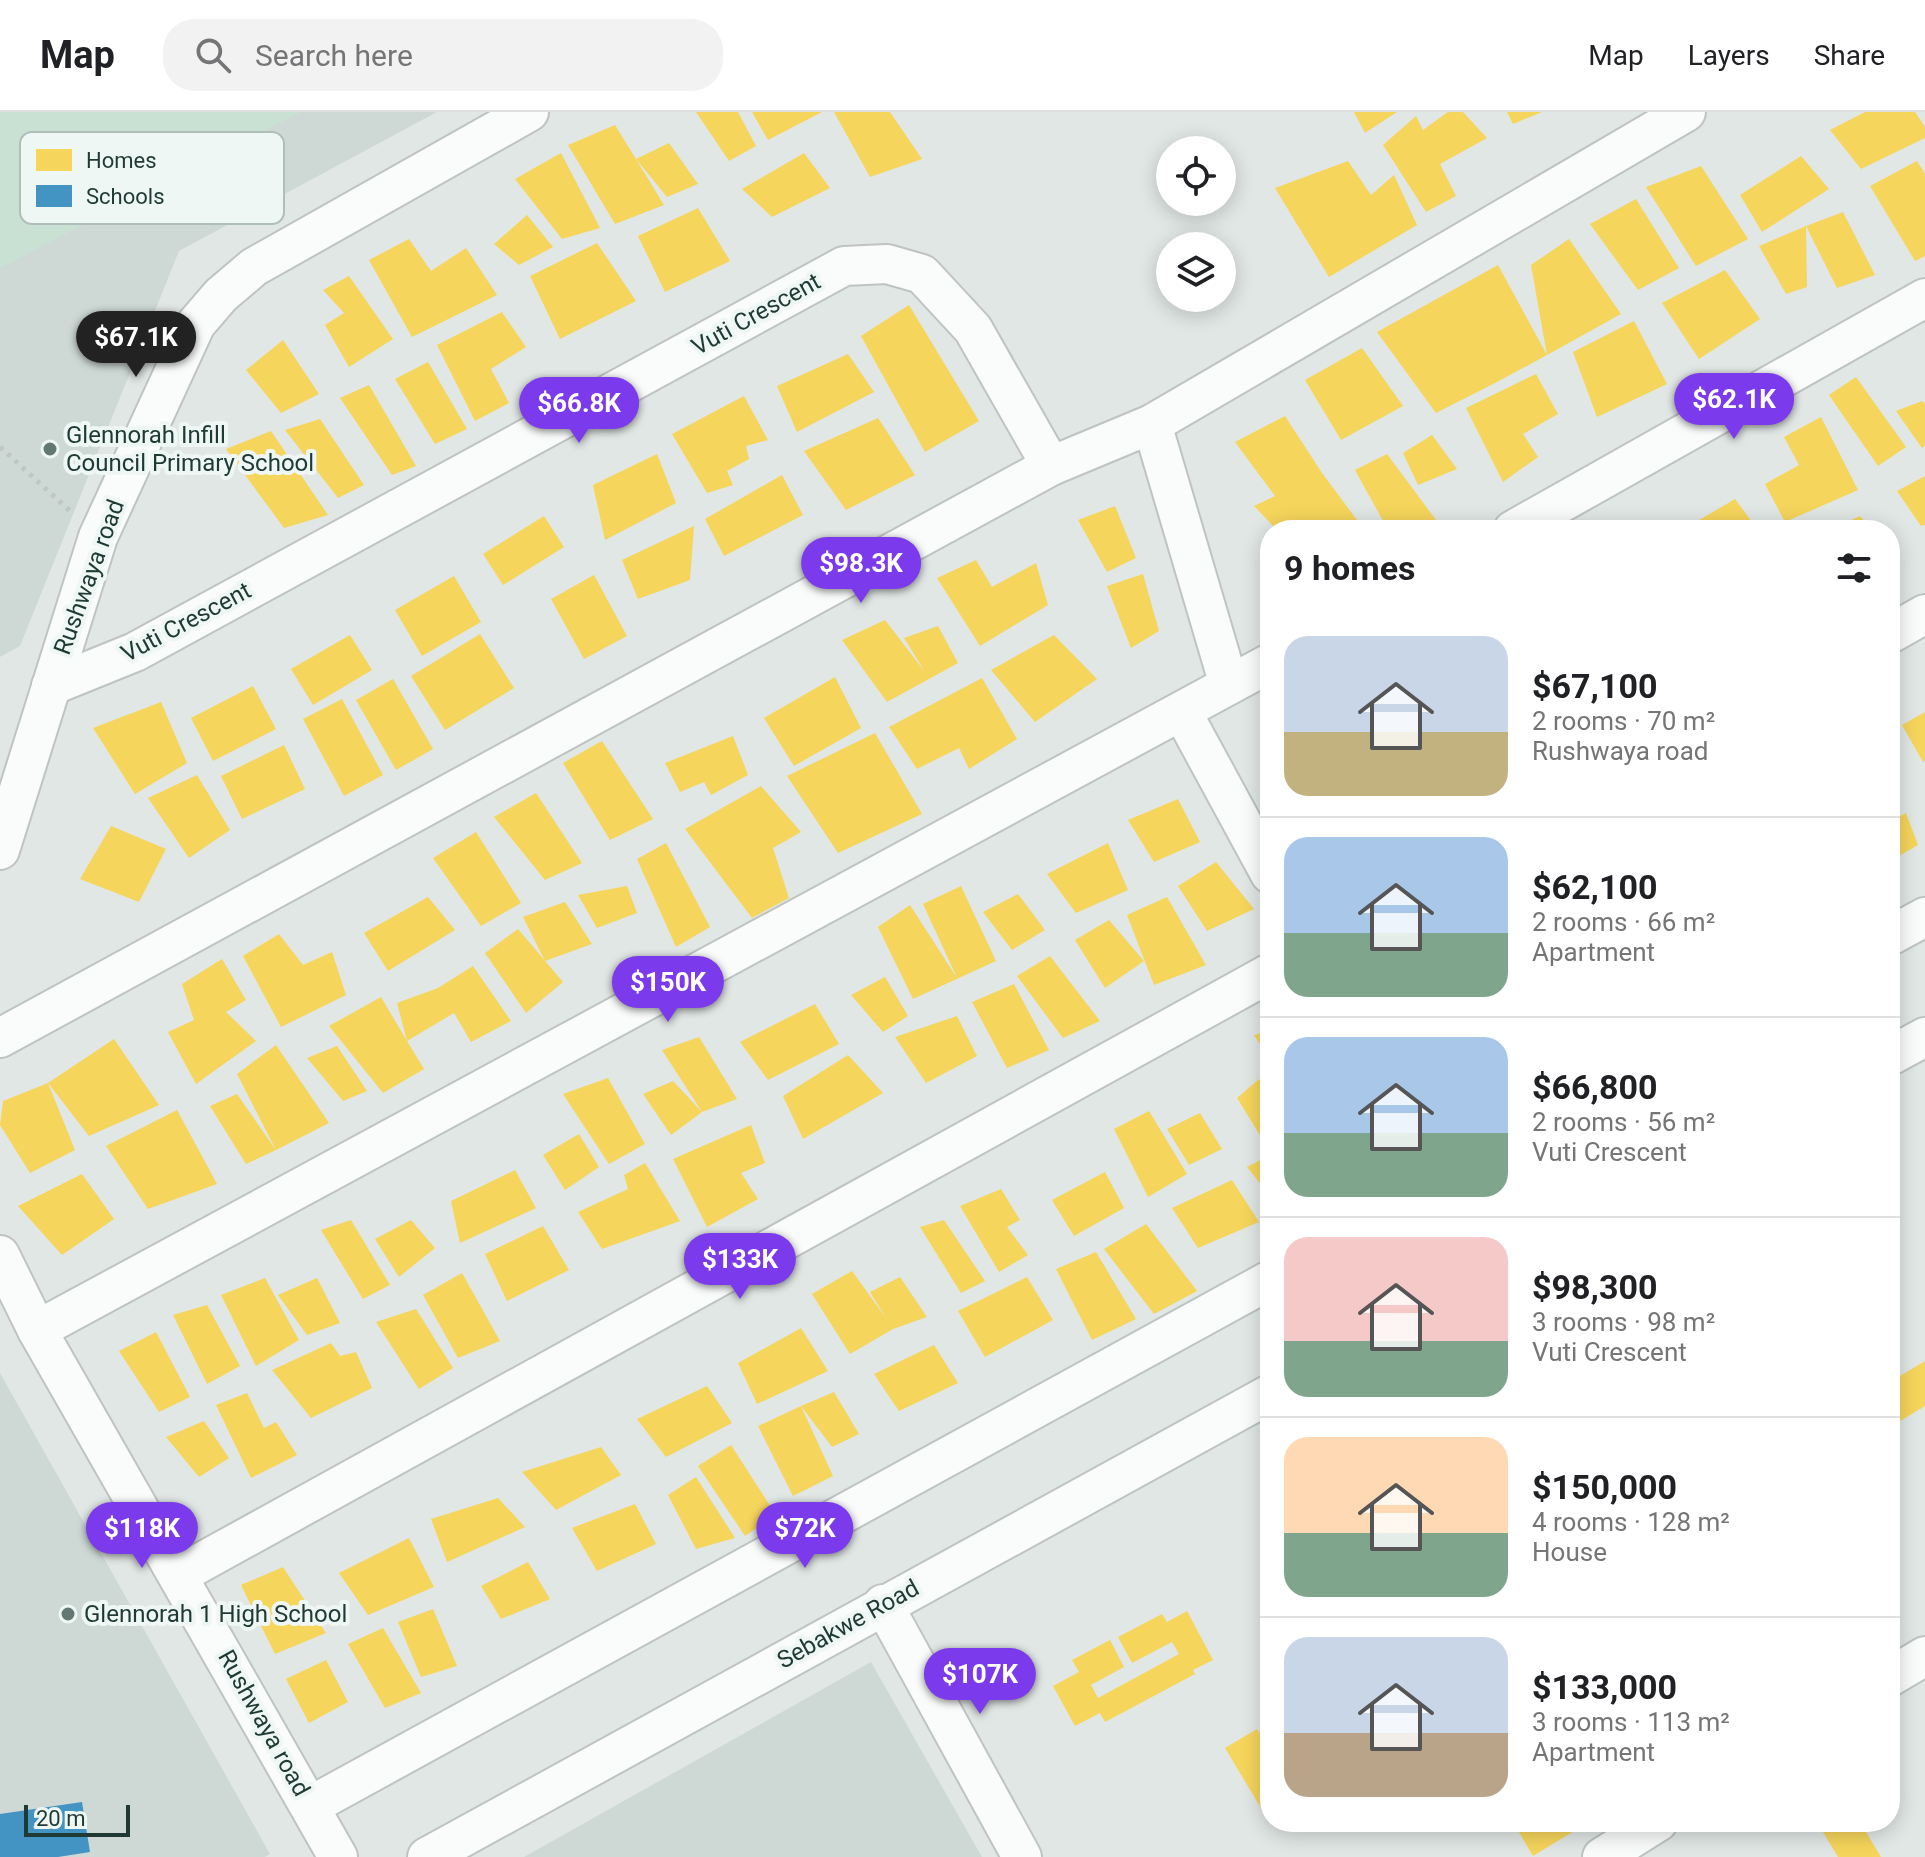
<!DOCTYPE html>
<meta charset="utf-8">
<style>
:root{--surface:#fff;--page:#f2f2f2;--text:#202124;--muted:#757577;--line:#e0e0e0;--accent:#7c3aed}
body{margin:0;font-family:Roboto,sans-serif;background:var(--page);color:var(--text);height:100vh;display:flex;flex-direction:column;font-size:30px;white-space:nowrap}
*{box-sizing:border-box;margin:0}
p{font-size:26px;color:var(--muted)}
.icon{flex:none;width:44px;height:44px;fill:none;stroke:currentColor;stroke-width:2;stroke-linecap:round;stroke-linejoin:round}
.map{position:relative;flex:1;overflow:hidden}
.details{position:absolute;left:1260px;top:408px;width:640px;height:1312px;display:flex;flex-direction:column;background:var(--surface);border-radius:32px;box-shadow:0 4px 20px #0003}
.details>*{flex:none}
.buttons{position:absolute;left:1156px;top:24px;display:grid;gap:16px}
.buttons a{display:grid;place-items:center;width:80px;height:80px;border-radius:50%;background:var(--surface);box-shadow:0 4px 20px #0003;font-size:40px}
.scale{position:absolute;left:24px;bottom:20px;width:106px;box-sizing:border-box;padding-left:8px;border:4px solid #1f3a35;border-top:0;font-size:22px;line-height:28px;white-space:nowrap;color:#1f3a35;-webkit-text-stroke:6px #eef7f3;paint-order:stroke}
.price{position:absolute;translate:-50% -68px;padding:0 18px;border-radius:28px;background:var(--accent);color:#fff;font-size:26px;line-height:52px;filter:drop-shadow(0 2px 4px #0008)}
.price::after{content:'';position:absolute;left:50%;top:48px;width:24px;height:18px;margin-left:-12px;background:inherit;clip-path:polygon(0 0,100% 0,50% 100%)}
.price.current{background:#222;color:#fff}
ul{padding:0;list-style:none}
li{display:flex;align-items:center;gap:24px;height:200px;padding:0 24px}
li+li{border-top:2px solid var(--line)}
li span{display:grid;place-items:center;flex:none;width:224px;height:160px;border-radius:24px;color:#555}
li>.icon{margin-inline-start:auto}
span .icon{width:96px;height:96px;fill:#fffc;stroke-width:1}
li b{font-size:34px}
h2{display:flex;justify-content:space-between;align-items:center;height:96px;padding:0 24px;font-size:34px}
header{display:flex;align-items:center;gap:48px;box-sizing:border-box;height:112px;padding:0 40px;background:var(--surface);border-bottom:2px solid var(--line)}
header strong{font-size:38px}
nav{display:flex;gap:44px;margin-inline-start:auto;font-size:28px}
.search{width:560px;height:72px;background:var(--page);display:flex;align-items:center;gap:20px;box-sizing:border-box;padding:0 28px;border-radius:32px;color:var(--muted);font-size:30px}
.map>svg:first-child{display:block}
.built{fill:#ced9d5}
.green{fill:#c9e1d2}
.homes{fill:#f6d55c}
.schools{fill:#4393c3}
.lines{fill:none;stroke-linecap:round;stroke-linejoin:round}
.minor-casing{stroke:#bec4c2;stroke-width:42}
.path{stroke:#bfc7c6;stroke-width:5;stroke-dasharray:4 6;stroke-linecap:butt}
.minor{stroke:#fafbfb;stroke-width:38}
.poi-dot{fill:#637773;stroke:#eef7f3;stroke-width:3}
.labels{text-anchor:middle;stroke-width:8;stroke-linejoin:round;paint-order:stroke}
.street-label{font-size:24px;fill:#1f3a35;stroke:#eef7f3}
.poi-label{font-size:24px;fill:#1f3a35;stroke:#eef7f3;text-anchor:start}
.key{fill:#eef7f3;stroke:#b0beba;stroke-width:2}
.key-label{font-size:22px;fill:#1f3a35}
</style>
<header>
<strong>Map</strong>
<div class="search"><svg class="icon" aria-label="search" viewBox="0 0 24 24"><circle cx="10" cy="10" r="6"/><path d="M15 15l6 6"/></svg>Search here</div>
<nav><a>Map</a><a>Layers</a><a>Share</a></nav>
</header>
<div class="map">
<svg width="1925" height="1745" viewBox="0 0 1925 1745">
<rect width="100%" height="100%" fill="#e1e7e5"/>
<g class="built">
<path d="M0,0h437l-258,139 -159,395 -20,11z"/>
<path d="M0,1261l270,481 -5,3h-265z"/>
<path d="M871,1550l111,195h-458z"/>
</g>
<path class="green" d="M0,0h301l-301,156z"/>
<g class="homes">
<path d="M696,0h42l18,34 -27,15z"/>
<path d="M752,0h70l-54,28z"/>
<path d="M834,0h56l32,47 -52,18z"/>
<path d="M1354,0h43l-32,21z"/>
<path d="M1448,0h15l24,26 -47,26 16,32 -30,16 -43,-67 33,-29 7,14z"/>
<path d="M1507,0h35l-29,12z"/>
<path d="M1865,0h50l10,15v11l-64,31 -31,-39z"/>
<path d="M615,13l21,34 33,-16 29,41 -31,13 -31,-38 28,46 -49,19 -47,-79z"/>
<path d="M561,41l39,75 -38,11 -47,-60z"/>
<path d="M804,41l26,35 -58,29 -30,-28z"/>
<path d="M1801,44l28,33 -67,43 -22,-37z"/>
<path d="M1348,49l23,34 23,-20 23,50 -88,52 -54,-89z"/>
<path d="M1917,49l8,13v82l-10,5 -45,-75z"/>
<path d="M1701,54l47,73 -52,27 -50,-79z"/>
<path d="M1636,87l43,69 -41,22 -48,-66z"/>
<path d="M698,96l32,53 -65,31 -27,-56z"/>
<path d="M1843,100l32,63 -38,13 -31,-62z"/>
<path d="M527,103l26,32 -34,18 -25,-21z"/>
<path d="M1806,114l1,61 -21,7 -27,-48z"/>
<path d="M409,127l22,32 35,-23 31,47 -85,42 -43,-77z"/>
<path d="M1569,127l52,75 -74,41 -50,27 -61,31 -59,-81 121,-67 49,90 -16,-90z"/>
<path d="M597,131l39,58 -76,38 -30,-63z"/>
<path d="M1725,158l35,49 -61,40 -37,-56z"/>
<path d="M349,164l44,63 -44,28 -24,-42 19,-12 -21,-23z"/>
<path d="M909,193l70,116 -54,31 -64,-116z"/>
<path d="M502,200l24,35 -35,22 18,34 -34,18 -38,-76z"/>
<path d="M1634,209l33,63 -70,33 -24,-65z"/>
<path d="M283,228l36,54 -38,19 -35,-43z"/>
<path d="M1362,236l41,58 -62,34 -36,-60z"/>
<path d="M848,242l26,38 -77,40 -20,-46z"/>
<path d="M428,250l39,67 -32,15 -40,-65z"/>
<path d="M1536,262l22,40 -35,20 15,23 -35,25 -37,-74z"/>
<path d="M1856,265l50,70 -28,19 -49,-71z"/>
<path d="M369,273l47,81 -24,9 -52,-77z"/>
<path d="M744,284l24,44 -22,6 3,13 -22,12 6,14 -26,8 -35,-59z"/>
<path d="M1922,289l3,3v42l-3,2 -26,-37z"/>
<path d="M1285,304l37,57 41,55 -86,2 -23,-24 21,-10 -40,-54z"/>
<path d="M1821,305l37,73 -73,32 -20,-38 34,-19 -15,-28z"/>
<path d="M878,306l37,57 -69,35 -42,-59z"/>
<path d="M320,307l44,66 -26,13 -53,-68z"/>
<path d="M271,319l57,84 -44,13 -58,-79z"/>
<path d="M1432,323l25,34 -39,16 -15,-32z"/>
<path d="M657,342l19,49 -71,37 -12,-55z"/>
<path d="M1387,342l52,70 -9,6h-42l-33,-60z"/>
<path d="M782,363l21,40 -79,41 -19,-37z"/>
<path d="M1925,364v49l-4,1 -24,-35z"/>
<path d="M1735,387l23,31h-76z"/>
<path d="M1115,394l21,52 -29,14 -29,-52z"/>
<path d="M544,404l20,31 -61,38 -20,-31z"/>
<path d="M1860,404l12,14h-42z"/>
<path d="M694,414l-4,54 -52,19 -16,-39z"/>
<path d="M976,448l16,27 44,-24 12,42 -68,41 -43,-68z"/>
<path d="M1143,462l16,57 -28,17 -24,-62z"/>
<path d="M594,463l33,61 -43,23 -33,-60z"/>
<path d="M454,464l27,46 -59,34 -27,-46z"/>
<path d="M885,508l40,52 -21,-34 34,-12 20,37 -71,39 -45,-62z"/>
<path d="M480,522l34,54 -69,42 -34,-54z"/>
<path d="M350,523l22,35 -59,35 -22,-36z"/>
<path d="M1054,523l43,44 -62,43 -44,-52z"/>
<path d="M835,565l26,51 -67,38 -30,-48z"/>
<path d="M982,566l35,61 -48,30 -10,-21 -42,21 -28,-42z"/>
<path d="M393,567l40,70 -37,21 -40,-70z"/>
<path d="M253,574l23,43 -63,32 -22,-43z"/>
<path d="M342,587l41,76 -39,21 -41,-77z"/>
<path d="M161,590l26,61 -52,31 -42,-66z"/>
<path d="M1925,600v49l-2,1 -21,-37z"/>
<path d="M875,621l47,81 -84,39 -51,-77z"/>
<path d="M733,624l15,39 -37,20 -7,-13 -24,10 -15,-29z"/>
<path d="M602,629l51,78 -43,21 -47,-77z"/>
<path d="M284,633l21,44 -63,30 -21,-43z"/>
<path d="M197,663l33,55 -41,28 -41,-60z"/>
<path d="M761,674l40,46 -28,16 16,50 -37,20 -67,-89z"/>
<path d="M536,681l46,70 -37,17 -51,-63z"/>
<path d="M1178,687l22,43 -46,20 -26,-42z"/>
<path d="M1906,701l12,32 -28,16v-40z"/>
<path d="M111,714l55,23 -27,53 -59,-23z"/>
<path d="M476,720l45,71 -40,23 -48,-68z"/>
<path d="M666,731l44,84 -34,20 -39,-88z"/>
<path d="M1108,731l20,47 -52,23 -29,-39z"/>
<path d="M1216,750l38,47 -47,22 -29,-45z"/>
<path d="M627,774l10,27 -40,15 -19,-33z"/>
<path d="M961,774l35,75 -83,38 -35,-72 32,-22 47,73 -34,-74z"/>
<path d="M1018,782l27,36 -33,20 -29,-38z"/>
<path d="M428,785l27,33 -67,41 -24,-38z"/>
<path d="M1167,785l39,68 -52,20 -27,-70z"/>
<path d="M565,790l27,42 -47,17 -22,-44z"/>
<path d="M1109,808l35,41 -39,27 -30,-48z"/>
<path d="M518,817l45,53 -37,31 -41,-60z"/>
<path d="M279,822l24,31 29,-13 14,43 -65,32 -38,-71z"/>
<path d="M1050,844l50,65 -37,17 -46,-62z"/>
<path d="M222,847l24,41 -20,12 30,29 -60,43 -28,-52 26,-12 -12,-36z"/>
<path d="M473,854l38,55 -40,21 -17,-29 -47,28 17,28 -41,24 -54,-67 52,-29 26,44 -10,-38 41,-15z"/>
<path d="M885,865l23,39 -25,16 -32,-37z"/>
<path d="M1014,872l35,66 -42,18 -35,-66z"/>
<path d="M815,892l24,40 -71,36 -28,-38z"/>
<path d="M957,904l20,40 -51,27 -31,-46z"/>
<path d="M1270,919v29l-16,-25z"/>
<path d="M699,925l38,62 -35,13 -31,23 -28,-41 30,-13 29,31 -40,-62z"/>
<path d="M114,927l45,66 -70,31 -41,-53z"/>
<path d="M276,933l53,78 -53,27 -30,14 -36,-58 27,-12 39,56 -39,-76z"/>
<path d="M337,934l30,45 -24,10 -36,-43z"/>
<path d="M848,943l35,38 -80,46 -20,-43z"/>
<path d="M608,966l37,66 -36,20 -46,-70z"/>
<path d="M1259,967l11,18v39l-7,4 -26,-42z"/>
<path d="M48,971l27,67 -45,23 -30,-48 3,-24z"/>
<path d="M177,998l40,74 -69,25 -42,-63z"/>
<path d="M1149,999l38,63 -39,23 -34,-68z"/>
<path d="M1200,1001l22,36 -33,16 -22,-36z"/>
<path d="M751,1013l14,38 -24,10 17,26 -51,28 -34,-68z"/>
<path d="M579,1022l20,33 -34,23 -22,-35z"/>
<path d="M1270,1043v41l-23,-29z"/>
<path d="M645,1051l35,58 -78,28 -24,-37 50,-23 -4,-14z"/>
<path d="M515,1058l21,38 -76,35 -9,-42z"/>
<path d="M1105,1060l19,36 -50,28 -22,-36z"/>
<path d="M82,1062l32,45 -52,36 -44,-49z"/>
<path d="M1232,1068l27,42 -61,26 -26,-40z"/>
<path d="M1001,1077l19,31 -13,7 21,28 -29,17 -39,-66z"/>
<path d="M351,1108l39,65 -27,14 -42,-69z"/>
<path d="M411,1108l24,28 -36,29 -24,-38z"/>
<path d="M944,1108l41,61 -24,12 -41,-66z"/>
<path d="M1146,1112l51,67 -43,23 -50,-65z"/>
<path d="M543,1114l26,44 -62,31 -22,-47z"/>
<path d="M1096,1140l40,67 -44,21 -36,-71z"/>
<path d="M852,1159l34,47 -16,-26 30,-15 27,40 -34,12 -43,25 -38,-60z"/>
<path d="M462,1161l38,68 -42,17 -35,-63z"/>
<path d="M1027,1165l26,43 -68,37 -27,-46z"/>
<path d="M265,1166l34,62 -43,26 -35,-71z"/>
<path d="M317,1166l23,45 -33,12 -29,-40z"/>
<path d="M207,1193l33,61 -33,18 -34,-69z"/>
<path d="M416,1197l37,59 -34,21 -43,-67z"/>
<path d="M801,1216l27,43 -71,33 -19,-41z"/>
<path d="M156,1220l34,65 -31,15 -40,-61z"/>
<path d="M331,1231l9,13 16,-4 16,36 -61,30 -39,-48z"/>
<path d="M934,1233l24,38 -59,28 -25,-37z"/>
<path d="M1925,1249v45l-35,21v-45z"/>
<path d="M707,1274l25,37 -66,34 -29,-38z"/>
<path d="M834,1280l25,42 -27,13 -31,-41z"/>
<path d="M247,1281l17,35 12,-6 21,33 -46,23 -35,-73z"/>
<path d="M801,1294l32,70 -40,20 -35,-70z"/>
<path d="M204,1309l25,37 -30,19 -33,-40z"/>
<path d="M731,1333l45,70 -31,21 -47,-70z"/>
<path d="M601,1335l20,28 -65,35 -34,-38z"/>
<path d="M696,1365l39,61 -39,11 -28,-54z"/>
<path d="M498,1386l27,29 -78,35 -16,-43z"/>
<path d="M635,1392l21,40 -59,27 -25,-43z"/>
<path d="M409,1426l25,49 -66,28 -29,-42z"/>
<path d="M528,1450l22,37 -49,20 -20,-33z"/>
<path d="M283,1455l43,66 -51,21 -34,-69z"/>
<path d="M433,1497l24,57 -36,11 -23,-55z"/>
<path d="M1187,1499l26,49 -20,10 2,4 -90,48 -5,-9 -25,13 -22,-40 26,-14 -7,-12 38,-20 14,27 -33,18 7,13 81,-44 -7,-12 -40,21 -14,-26 44,-23 5,8z"/>
<path d="M383,1516l38,65 -36,15 -37,-64z"/>
<path d="M326,1548l22,42 -39,21 -23,-44z"/>
<path d="M1257,1617l13,22v72l-45,-75z"/>
<path d="M1524,1710h65l-56,34 -17,-29z"/>
<path d="M1817,1710h43l21,35h-43z"/>
</g>
<path class="schools" d="M82,1690l8,50 -32,5h-58v-43z"/>
<g class="lines">
<defs>
<g id="minor">
<path d="M1152,312l77,261"/>
<path d="M1513,418l412,-232"/>
<path d="M1890,522l35,-20"/>
<path d="M51,574l84,-34 709,-386 43,-2 35,10 51,55 78,137"/>
<path d="M1182,600l88,162"/>
<path d="M0,738l98,-313 98,-213 25,-29 33,-28 275,-155"/>
<path d="M1890,824l35,-19"/>
<path d="M0,926l1051,-572 101,-42 534,-312"/>
<path d="M1890,944l35,-19"/>
<path d="M0,1143l37,75 301,527"/>
<path d="M37,1218l1233,-667"/>
<path d="M180,1462l1090,-601"/>
<path d="M883,1492l139,253"/>
<path d="M1890,1565l35,-21"/>
<path d="M310,1694l960,-526"/>
<path d="M427,1745l843,-463"/>
<path d="M1602,1745l56,-35"/>
</g>
</defs>
<use href="#minor" class="minor-casing"/>
<path class="path" d="M0,335l70,64"/>
<use href="#minor" class="minor"/>
</g>
<g class="poi-dot">
<circle cx="50" cy="337" r="8"/>
<circle cx="68" cy="1502" r="8"/>
</g>
<g class="labels">
<g class="street-label">
<text transform="translate(756 202) rotate(-29)" y="8">Vuti Crescent</text>
<text transform="translate(89 465) rotate(-70)" y="8">Rushwaya road</text>
<text transform="translate(186 510) rotate(-28)" y="8">Vuti Crescent</text>
<text transform="translate(848 1512) rotate(-29)" y="8">Sebakwe Road</text>
<text transform="translate(264 1611) rotate(61)" y="8">Rushwaya road</text>
</g>
<g class="poi-label">
<text x="66" y="331">Glennorah Infill<tspan x="66" dy="28">Council Primary School</tspan></text>
<text x="84" y="1510">Glennorah 1 High School</text>
</g>
</g>
<rect x="20" y="20" width="264" height="92" rx="12" class="key"/>
<rect x="36" y="37" width="36" height="22" fill="#f6d55c"/>
<rect x="36" y="73" width="36" height="22" fill="#4393c3"/>
<g class="key-label">
<text x="86" y="56">Homes</text>
<text x="86" y="92">Schools</text>
</g>
</svg>
<div class="buttons">
<a><svg class="icon" aria-label="locate" viewBox="0 0 24 24"><circle cx="12" cy="12" r="6"/><path d="M12 2v4M12 18v4M2 12h4M18 12h4"/></svg></a>
<a><svg class="icon" aria-label="layers" viewBox="0 0 24 24"><path d="M12 4l9 5-9 5-9-5zM3 14l9 5 9-5"/></svg></a>
</div>
<div class="scale">20 m</div>
<b class="price current" style="left:136px;top:267px">$67.1K</b>
<b class="price" style="left:1734px;top:329px">$62.1K</b>
<b class="price" style="left:579px;top:333px">$66.8K</b>
<b class="price" style="left:861px;top:493px">$98.3K</b>
<b class="price" style="left:668px;top:912px">$150K</b>
<b class="price" style="left:740px;top:1189px">$133K</b>
<b class="price" style="left:142px;top:1458px">$118K</b>
<b class="price" style="left:805px;top:1458px">$72K</b>
<b class="price" style="left:980px;top:1604px">$107K</b>
<section class="details">
<h2>9 homes<svg class="icon" aria-label="filters" viewBox="0 0 24 24"><path d="M4 7h16M4 17h16"/><circle cx="9" cy="7" r="2"/><circle cx="15" cy="17" r="2"/></svg></h2>
<ul>
<li><span style="background:linear-gradient(#c9d6e8 60%,#c2b280 0)"><svg class="icon" aria-label="home" viewBox="0 0 24 24"><path d="M3 11l9-7 9 7M6 9v11h12V9"/></svg></span><div><b>$67,100</b><p>2 rooms · 70 m²</p><p>Rushwaya road</p></div></li>
<li><span style="background:linear-gradient(#a9c7e8 60%,#7fa58c 0)"><svg class="icon" aria-label="home" viewBox="0 0 24 24"><path d="M3 11l9-7 9 7M6 9v11h12V9"/></svg></span><div><b>$62,100</b><p>2 rooms · 66 m²</p><p>Apartment</p></div></li>
<li><span style="background:linear-gradient(#a9c7e8 60%,#7fa58c 0)"><svg class="icon" aria-label="home" viewBox="0 0 24 24"><path d="M3 11l9-7 9 7M6 9v11h12V9"/></svg></span><div><b>$66,800</b><p>2 rooms · 56 m²</p><p>Vuti Crescent</p></div></li>
<li><span style="background:linear-gradient(#f6c9c9 65%,#7fa58c 0)"><svg class="icon" aria-label="home" viewBox="0 0 24 24"><path d="M3 11l9-7 9 7M6 9v11h12V9"/></svg></span><div><b>$98,300</b><p>3 rooms · 98 m²</p><p>Vuti Crescent</p></div></li>
<li><span style="background:linear-gradient(#ffd9b3 60%,#7fa58c 0)"><svg class="icon" aria-label="home" viewBox="0 0 24 24"><path d="M3 11l9-7 9 7M6 9v11h12V9"/></svg></span><div><b>$150,000</b><p>4 rooms · 128 m²</p><p>House</p></div></li>
<li><span style="background:linear-gradient(#c9d6e8 60%,#b9a48a 0)"><svg class="icon" aria-label="home" viewBox="0 0 24 24"><path d="M3 11l9-7 9 7M6 9v11h12V9"/></svg></span><div><b>$133,000</b><p>3 rooms · 113 m²</p><p>Apartment</p></div></li>
</ul>
</section>
</div>
